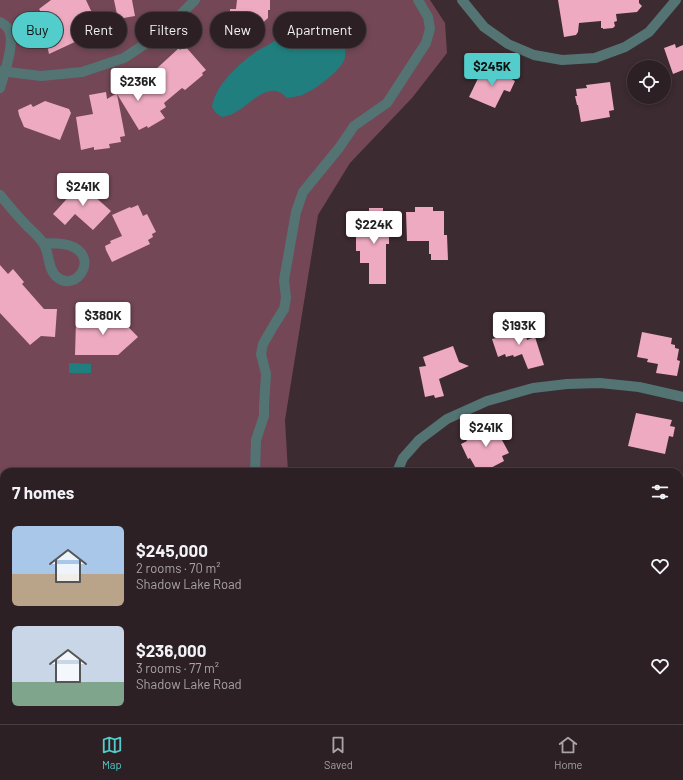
<!DOCTYPE html>
<meta charset="utf-8">
<style>
:root{--surface:#2d2024;--page:#392d31;--text:#f1f3f6;--muted:#a7a3a6;--line:#483e41;--accent:#52cdcc}
body{margin:0;font-family:Barlow,sans-serif;background:var(--page);color:var(--text);height:100vh;display:flex;flex-direction:column;font-size:15px;white-space:nowrap}
*{box-sizing:border-box;margin:0}
p{font-size:13px;color:var(--muted)}
.icon{flex:none;width:22px;height:22px;fill:none;stroke:currentColor;stroke-width:2;stroke-linecap:round;stroke-linejoin:round}
.map{position:relative;flex:1;overflow:hidden}
.panel{position:absolute;left:0px;top:468px;width:683px;height:256px;display:flex;flex-direction:column;background:var(--surface);border-radius:12px 12px 0 0;box-shadow:0 2px 6px #0003,0 0 0 1px var(--line)}
.panel>*{flex:none}
.top-card{position:absolute;left:12px;top:12px;width:400px;height:36px;display:flex;gap:8px}
.controls{position:absolute;left:627px;top:60px;display:grid;gap:8px}
.controls a{display:grid;place-items:center;width:44px;height:44px;border-radius:50%;background:var(--surface);box-shadow:0 2px 6px #0003,0 0 0 1px var(--line);font-size:20px}
.price{position:absolute;translate:-50% -34px;padding:0 9px;border-radius:4px;background:#fff;color:#222;font-size:13px;line-height:26px;filter:drop-shadow(0 1px 2px #0008)}
.price::after{content:'';position:absolute;left:50%;top:24px;width:12px;height:9px;margin-left:-6px;background:inherit;clip-path:polygon(0 0,100% 0,50% 100%)}
.price.on{background:var(--accent);color:#111}
ul{padding:0;list-style:none}
li{display:flex;align-items:center;gap:12px;height:100px;padding:0 12px}
li span{display:grid;place-items:center;flex:none;width:112px;height:80px;border-radius:6px;color:#555}
li>.icon{margin-inline-start:auto}
span .icon{width:48px;height:48px;fill:#fffc;stroke-width:1}
li b{font-size:17px}
h2{display:flex;justify-content:space-between;align-items:center;height:48px;padding:0 12px;font-size:17px}
.pill{padding:0 14px;border-radius:18px;background:var(--surface);box-shadow:0 2px 6px #0003,0 0 0 1px var(--line);font-size:14px;line-height:36px}
.pill.on{background:var(--accent);color:#111}
.tab-bar{display:flex;justify-content:space-around;align-items:center;height:56px;border-top:1px solid var(--line);background:var(--surface);font-size:11px;color:var(--muted)}
.tab-bar a{display:grid;justify-items:center;gap:2px}
.tab-bar .on{color:var(--accent)}
.map>svg:first-child{display:block}
.green{fill:#734756}
.water{fill:#207f7e}
.building{fill:#eeaac0}
.lines{fill:none;stroke-linecap:round;stroke-linejoin:round}
.path{stroke:#837478;stroke-width:2;stroke-dasharray:2 3;stroke-linecap:butt}
.minor{stroke:#537473;stroke-width:10}
</style>
<div class="map">
<svg width="683" height="724" viewBox="0 0 683 724">
<rect width="100%" height="100%" fill="#3c2b30"/>
<path class="green" d="M0,0h430l15,23 2,30 -35,45 -62,65 -32,52 -33,205 3,52h-284v70l-4,-4z"/>
<g class="water">
<path d="M323,12c13,4 18,11 20,24 1,6 3,15 2,21 -2,13 -34,36 -46,39 -4,1 -8,1 -12,2 -16,-19 -35,4 -48,12 -6,4 -11,6 -17,7l-6,-4 -4,-6c3,-22 28,-44 45,-56 7,-4 16,-8 21,-13 4,-3 6,-9 9,-13 8,-11 23,-13 36,-13z"/>
<path d="M69,363l22,1v9h-22z"/>
</g>
<g class="building">
<path d="M51,0h35l14,30 -2,1 2,5 -16,8h-4l-3,-3 -28,13 -3,-14 10,-5 -17,-26z"/>
<path d="M114,0h18l3,16 -17,3z"/>
<path d="M237,0h33v10h-2v8l-9,8 -4,-4 -8,8h-5l-12,-12v-9h6z"/>
<path d="M558,0h81v3l3,3 -5,6 -21,2 1,7 -3,1 1,4 -2,2 -10,1v-1h-2v-7l-22,2 -1,9 -2,3 -12,2z"/>
<path d="M675,44l1,4 7,-3v25l-10,4 -9,-26z"/>
<path d="M185,46l21,24 -4,3 1,2 -18,15 -3,-2 -18,15 2,4 -6,4 5,7 -17,10 -1,-2 -8,4 -22,-36 8,42 -5,1 1,5 -12,2 1,4 -16,2v-3l-13,3 -5,-33 17,-3 -4,-19 17,-3 1,7 27,-16 4,5 20,-12 -4,-5 25,-23 1,2z"/>
<path d="M483,68l12,6 3,-6 14,6 -2,4 5,3 -5,11 -6,-2 -9,18 -26,-11z"/>
<path d="M610,82l4,28 -5,1 1,6 -29,5 -3,-17h-1l-2,-9h2l-1,-7 11,-1 -1,-3z"/>
<path d="M45,101l24,8 2,4 -11,27 -36,-13 -5,-12 -1,-5 13,-6 2,3z"/>
<path d="M85,179l14,13 -5,4 17,15 -18,19 -18,-16 -10,11 -12,-11z"/>
<path d="M138,205l5,11 4,-2 9,18 -4,2 1,3 -5,3 2,4 -38,18 -6,-12 -1,-4 6,-3 -1,-2 12,-5 -10,-21 18,-8 1,1z"/>
<path d="M415,207h18v4h11v24h3l1,25h-17v-6h-2v-13h-22l-1,-29h9z"/>
<path d="M369,208h14v16h6v20h-3v40h-17v-21h-9v-12h-4v-28l8,1v-11h5z"/>
<path d="M0,265l8,9 5,-5 11,13 -2,2 22,25h13l-2,28 -14,-1 -11,9 -30,-32z"/>
<path d="M111,309l27,28 -20,18h-43l1,-35 22,1z"/>
<path d="M522,324l5,16 8,-3 9,28 -16,4 -6,-15 -8,3 -1,-2 -7,2 -1,-3 -7,3 -6,-18 9,-2 -2,-6z"/>
<path d="M642,332l30,6 -1,6 4,1v3l4,1 -2,11 3,1 -3,15 -21,-3 2,-9 -11,-2 1,-3 -11,-2z"/>
<path d="M453,346l6,16 10,4 -30,13 5,17 -9,2 -1,-3 -9,2 -6,-30 7,-1 -3,-9z"/>
<path d="M636,413l36,7 -2,6 5,1 -2,10 -4,-1 -4,18 -37,-8z"/>
<path d="M497,422l8,16 -3,2 7,13 -7,3 2,5 -21,11h-5l-8,-14 -2,1 -7,-15 6,-3 -1,-2 12,-6v-1z"/>
</g>
<g class="lines">
<path class="path" d="M539,720l1,4"/>
<g class="minor">
<path d="M462,0l22,27 24,17 26,11 28,5 33,-2 30,-11 24,-15 27,-32"/>
<path d="M0,22c4,2 9,6 10,11 4,13 -6,42 -10,55"/>
<path d="M0,71l41,5 41,-4 42,-14 39,-26 32,-32"/>
<path d="M0,195c9,11 18,22 28,32 5,5 11,10 15,16 7,10 4,26 14,34 19,17 45,-22 11,-32 -8,-2 -17,-2 -25,-2"/>
<path d="M255,472l1,-32 8,-24v-10l2,-32 -5,-20 2,-10 11,-19 10,-16 2,-11 -2,-18 12,-68 7,-20 36,-44 15,-22 33,-23 39,-60 4,-14 -2,-12 -10,-17"/>
<path d="M397,472l6,-14 16,-18 28,-21 40,-18 46,-13 34,-4 33,-1 39,4 44,10"/>
<path d="M679,495l4,-1"/>
<path d="M0,497l4,-2"/>
<path d="M271,724l1,-4"/>
<path d="M350,724l1,-4"/>
<path d="M393,724l3,-4"/>
<path d="M475,724l1,-4"/>
</g>
</g>
</svg>
<div class="controls">
<a><svg class="icon" aria-label="locate" viewBox="0 0 24 24"><circle cx="12" cy="12" r="6"/><path d="M12 2v4M12 18v4M2 12h4M18 12h4"/></svg></a>
</div>
<b class="price on" style="left:492px;top:87px">$245K</b>
<b class="price" style="left:138px;top:102px">$236K</b>
<b class="price" style="left:83px;top:207px">$241K</b>
<b class="price" style="left:374px;top:245px">$224K</b>
<b class="price" style="left:103px;top:336px">$380K</b>
<b class="price" style="left:519px;top:346px">$193K</b>
<b class="price" style="left:486px;top:448px">$241K</b>
<div class="top-card">
<a class="pill on">Buy</a>
<a class="pill">Rent</a>
<a class="pill">Filters</a>
<a class="pill">New</a>
<a class="pill">Apartment</a>
</div>
<section class="panel">
<h2>7 homes<svg class="icon" aria-label="filters" viewBox="0 0 24 24"><path d="M4 7h16M4 17h16"/><circle cx="9" cy="7" r="2"/><circle cx="15" cy="17" r="2"/></svg></h2>
<ul>
<li><span style="background:linear-gradient(#a9c7e8 60%,#b9a48a 0)"><svg class="icon" aria-label="home" viewBox="0 0 24 24"><path d="M3 11l9-7 9 7M6 9v11h12V9"/></svg></span><div><b>$245,000</b><p>2 rooms · 70 m²</p><p>Shadow Lake Road</p></div><svg class="icon" aria-label="heart" viewBox="0 0 24 24"><path d="M12 20l-8-8c-3-5 5-10 8-4 3-6 11-1 8 4z"/></svg></li>
<li><span style="background:linear-gradient(#c9d6e8 70%,#7fa58c 0)"><svg class="icon" aria-label="home" viewBox="0 0 24 24"><path d="M3 11l9-7 9 7M6 9v11h12V9"/></svg></span><div><b>$236,000</b><p>3 rooms · 77 m²</p><p>Shadow Lake Road</p></div><svg class="icon" aria-label="heart" viewBox="0 0 24 24"><path d="M12 20l-8-8c-3-5 5-10 8-4 3-6 11-1 8 4z"/></svg></li>
</ul>
</section>
</div>
<nav class="tab-bar">
<a class="on"><svg class="icon" aria-label="map" viewBox="0 0 24 24"><path d="M3 6l6-2 6 2 6-2v14l-6 2-6-2-6 2zM9 4v14M15 6v14"/></svg>Map</a>
<a><svg class="icon" aria-label="saved" viewBox="0 0 24 24"><path d="M7 4h10v16l-5-4-5 4z"/></svg>Saved</a>
<a><svg class="icon" aria-label="home" viewBox="0 0 24 24"><path d="M3 11l9-7 9 7M6 9v11h12V9"/></svg>Home</a>
</nav>
